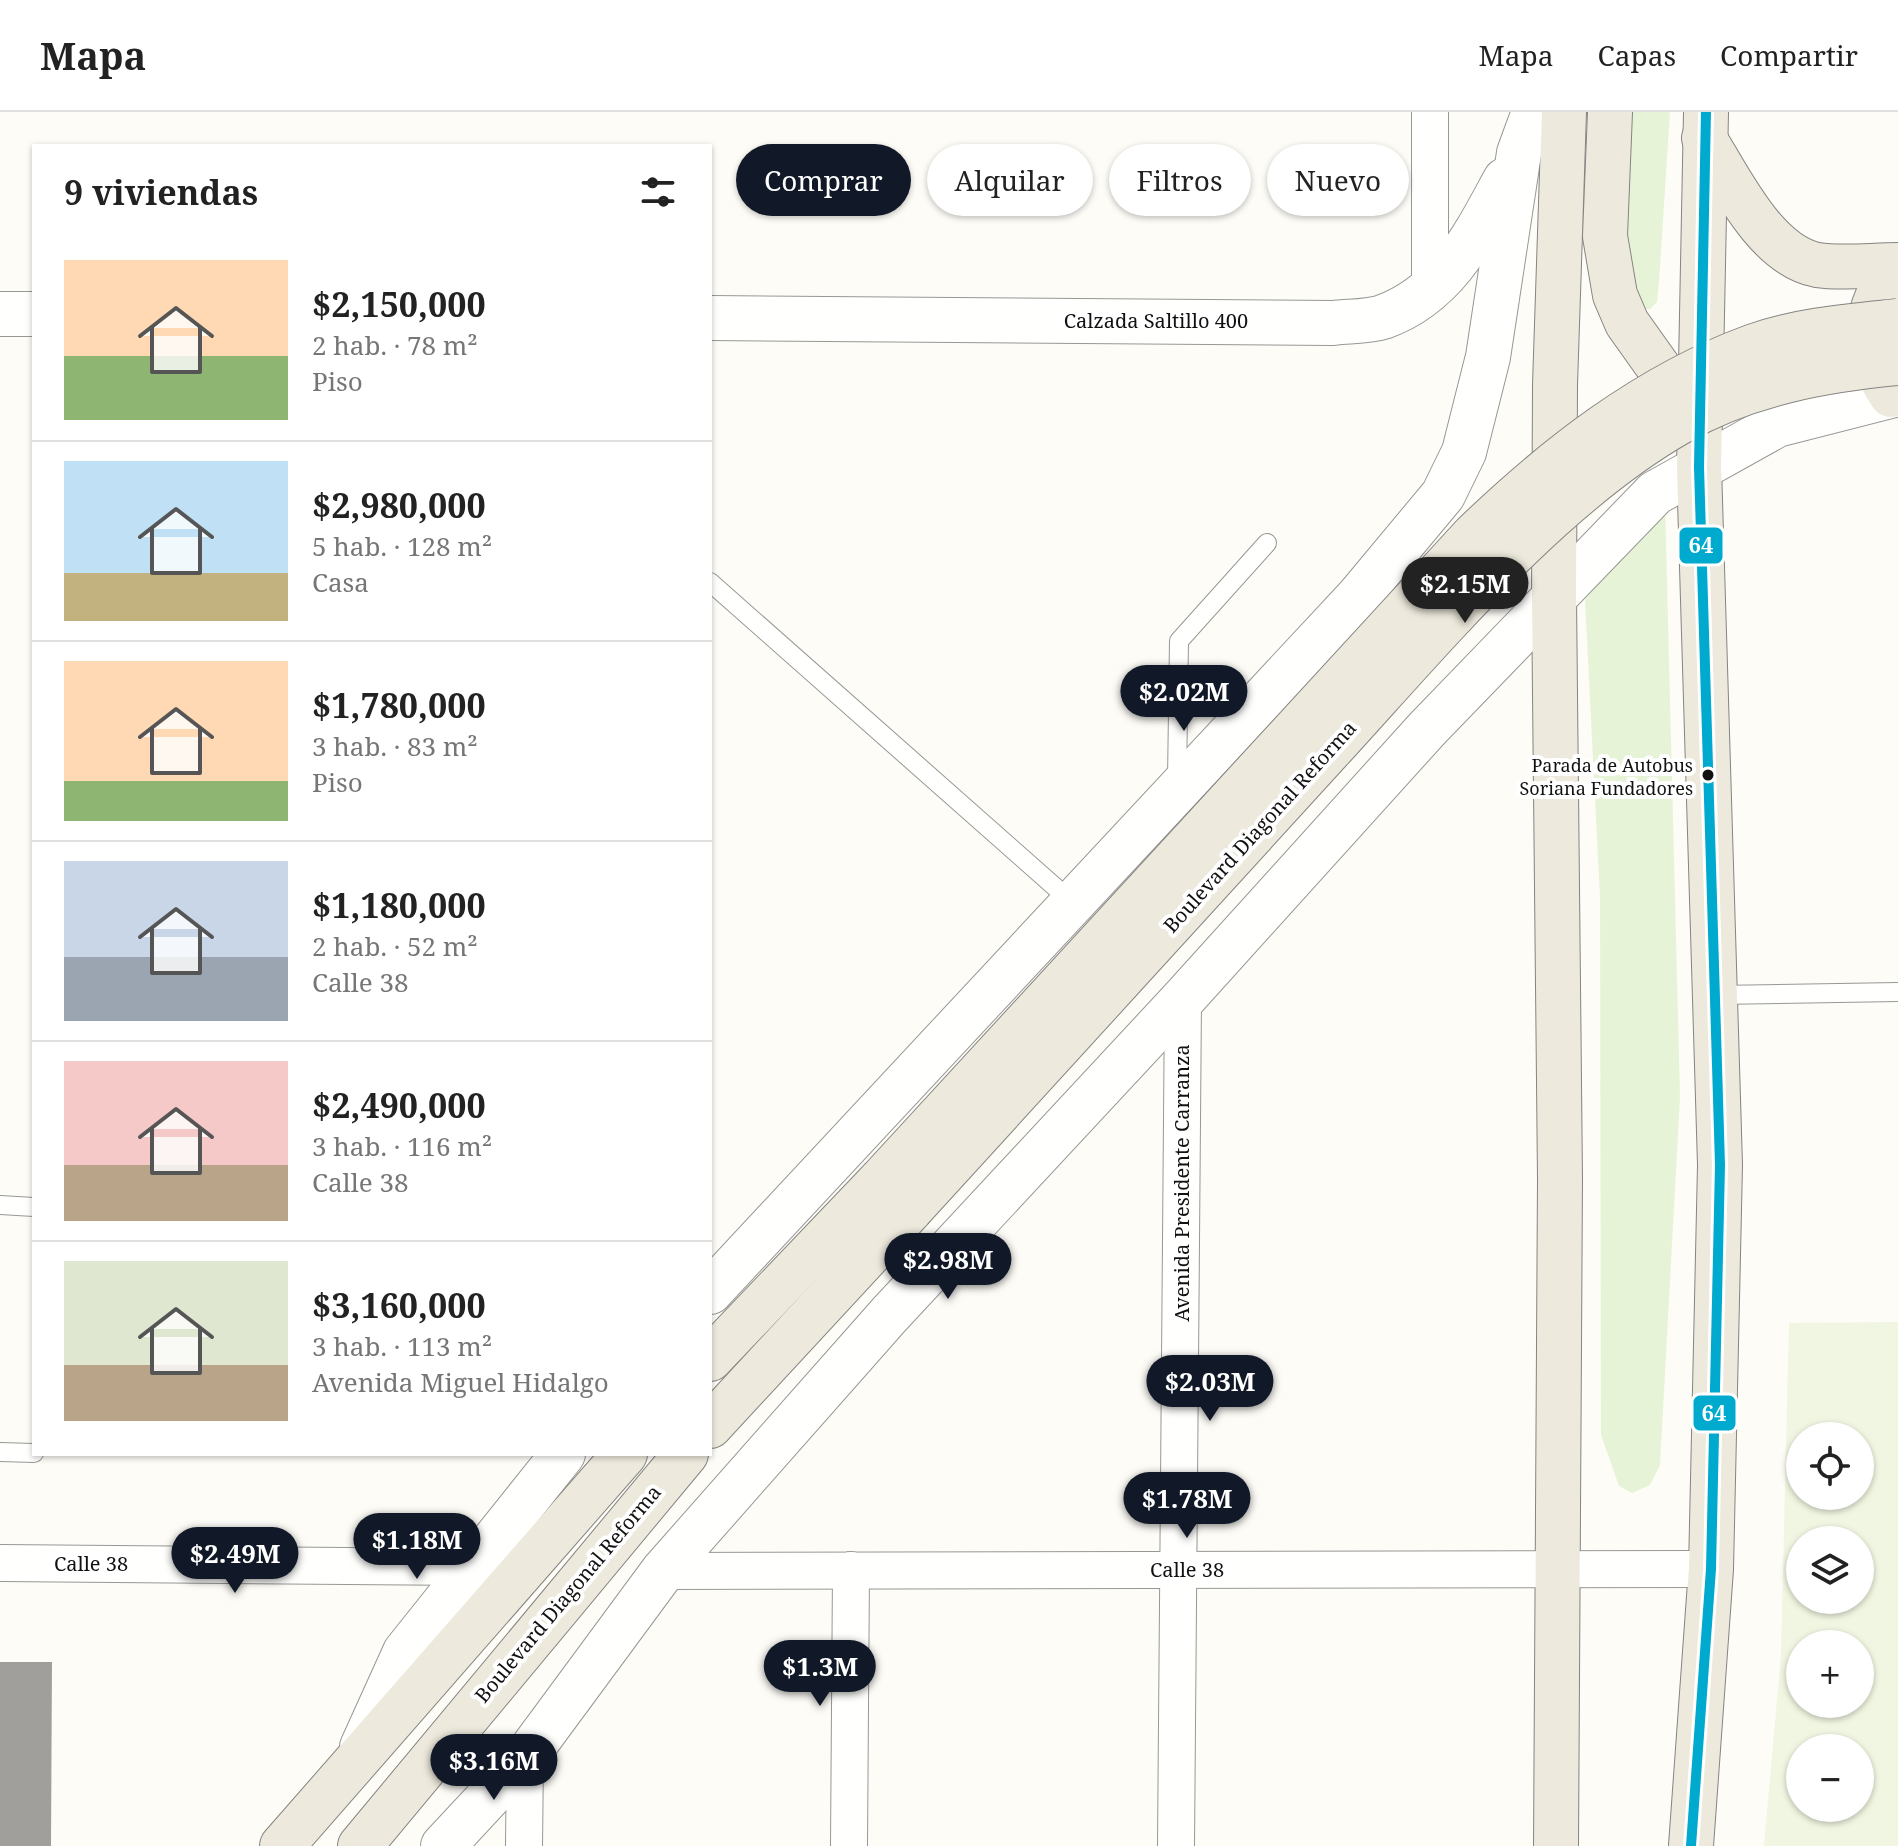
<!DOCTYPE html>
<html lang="es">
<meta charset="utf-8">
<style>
:root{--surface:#fff;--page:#f2f2f2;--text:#222;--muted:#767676;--line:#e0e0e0;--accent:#111827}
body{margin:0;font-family:"Noto Serif",serif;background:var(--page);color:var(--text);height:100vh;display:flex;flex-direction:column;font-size:30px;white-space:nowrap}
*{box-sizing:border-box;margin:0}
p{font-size:26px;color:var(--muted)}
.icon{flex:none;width:44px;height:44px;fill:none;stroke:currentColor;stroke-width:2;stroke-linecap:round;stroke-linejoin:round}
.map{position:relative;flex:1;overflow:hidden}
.details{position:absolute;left:32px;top:32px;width:680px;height:1312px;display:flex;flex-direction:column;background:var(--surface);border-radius:0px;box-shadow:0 2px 6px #0004}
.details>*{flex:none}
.hud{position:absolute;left:736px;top:32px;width:760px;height:72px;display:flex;gap:16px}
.controls{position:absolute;left:1786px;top:1310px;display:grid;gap:16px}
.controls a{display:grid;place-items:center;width:88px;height:88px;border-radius:50%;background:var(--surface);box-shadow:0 2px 6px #0004;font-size:40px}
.price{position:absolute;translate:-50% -68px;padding:0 18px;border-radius:28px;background:var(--accent);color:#fff;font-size:26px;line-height:52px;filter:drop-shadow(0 2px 4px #0008)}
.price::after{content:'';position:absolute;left:50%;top:48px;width:24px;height:18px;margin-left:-12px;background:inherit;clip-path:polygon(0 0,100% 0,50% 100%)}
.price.current{background:#222;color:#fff}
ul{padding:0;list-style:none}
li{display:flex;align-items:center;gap:24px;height:200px;padding:0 32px}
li+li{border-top:2px solid var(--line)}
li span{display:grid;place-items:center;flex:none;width:224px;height:160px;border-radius:0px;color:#555}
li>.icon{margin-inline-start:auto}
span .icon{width:96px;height:96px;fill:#fffc;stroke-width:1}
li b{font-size:34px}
h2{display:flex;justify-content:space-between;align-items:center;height:96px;padding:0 32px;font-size:34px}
.chip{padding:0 28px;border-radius:36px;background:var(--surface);box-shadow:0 2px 6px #0004;font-size:28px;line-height:72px}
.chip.current{background:var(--accent);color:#fff}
header{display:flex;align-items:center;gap:48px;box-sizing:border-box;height:112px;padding:0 40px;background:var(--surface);border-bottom:2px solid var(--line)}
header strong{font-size:38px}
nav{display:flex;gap:44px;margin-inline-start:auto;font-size:28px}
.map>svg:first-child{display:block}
.green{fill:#e7f3d7}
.pitch{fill:#f0f6e1;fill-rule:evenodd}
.building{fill:#a19f9c}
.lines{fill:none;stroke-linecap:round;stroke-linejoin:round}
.service-casing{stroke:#979795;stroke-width:20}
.minor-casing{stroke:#979795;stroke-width:38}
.tertiary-casing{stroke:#979795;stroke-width:46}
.primary-casing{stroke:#858482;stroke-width:46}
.service{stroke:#fffffe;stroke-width:18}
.minor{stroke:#fffffe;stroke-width:36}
.tertiary{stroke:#fffffe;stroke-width:44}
.primary{stroke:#ede9dc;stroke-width:44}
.primary-bridge-casing{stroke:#858482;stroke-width:46;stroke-linecap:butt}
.primary-bridge{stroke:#ede9dc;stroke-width:44}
.bus-1-casing{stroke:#fff;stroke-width:16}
.bus-1{stroke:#00a9ce;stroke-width:10}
.bus-dot{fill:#111;stroke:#fff;stroke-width:3}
.labels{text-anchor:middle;stroke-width:8;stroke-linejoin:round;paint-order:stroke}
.bus-label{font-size:18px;fill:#111;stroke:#fff;text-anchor:end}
.street-label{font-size:20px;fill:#111;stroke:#fff}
.line-badge{stroke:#fff;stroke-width:3}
.badge-label{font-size:22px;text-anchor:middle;font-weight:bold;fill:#fff}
</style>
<header>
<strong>Mapa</strong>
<nav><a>Mapa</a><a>Capas</a><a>Compartir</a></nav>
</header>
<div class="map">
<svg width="1898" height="1734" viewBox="0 0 1898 1734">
<rect width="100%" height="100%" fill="#fdfcf7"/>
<g class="green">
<path d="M1627,0h43l-11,170 -2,20 -7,7h-8l-19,-53z"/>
<path d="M1665,390l15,595 -20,368 -10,20 -18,8 -13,-7 -18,-51 -1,-538 -15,-297z"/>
</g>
<path class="pitch" d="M1898,1210v524h-134l17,-191 8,-332zM1800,1324h60v60h-60zM1800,1428h60v60h-60zM1800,1532h60v60h-60zM1800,1636h60v60h-60z"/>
<path class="building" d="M0,1550h52l-1,184h-51z"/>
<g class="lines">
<defs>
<g id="service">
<path d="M710,470l362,320"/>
<path d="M1177,668l2,-139 88,-98"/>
<path d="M1716,883l182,-3"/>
<path d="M0,1093l34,2"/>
<path d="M0,1340l34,1"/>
</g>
<g id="minor">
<path d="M1430,178v-178"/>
<path d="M0,1451l471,4"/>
<path d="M663,1459l1048,-2"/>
<path d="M524,1734l1,-88"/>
<path d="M849,1734l2,-276"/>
<path d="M1176,1734l7,-847"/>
</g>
<g id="tertiary">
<path d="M0,202h34"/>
<path d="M710,206l623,5c16,-2 35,-1 50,-6 64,-23 92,-82 122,-137"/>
<path d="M710,1180l648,-695 85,-102 21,-43 24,-95 31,-204 15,-41"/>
<path d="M362,1635l43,-95 158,-198"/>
<path d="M443,1734l82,-88 138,-187 226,-256 294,-316 244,-270 228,-236 122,-68 121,-31"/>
</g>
<g id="primary">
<path d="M1610,0l-5,124 10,59 12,28 32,45 21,52"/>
<path d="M1704,26c26,41 61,117 113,127 25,4 55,0 81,0"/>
<path d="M1891,283c-27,-41 -32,-89 7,-125"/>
<path d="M710,1247l171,-179"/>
<path d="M710,1314l201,-217"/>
<path d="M282,1734l343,-392"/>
<path d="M360,1734l326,-392"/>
<path d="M1556,1734l4,-667 -6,-583 1,-211 9,-273"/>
<path d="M1691,1734l20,-277 9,-404 -21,-698 7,-355"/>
</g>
</defs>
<use href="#service" class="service-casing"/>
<use href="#minor" class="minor-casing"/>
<use href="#tertiary" class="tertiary-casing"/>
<use href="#primary" class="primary-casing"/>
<use href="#service" class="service"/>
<use href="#minor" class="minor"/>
<use href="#tertiary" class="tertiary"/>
<use href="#primary" class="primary"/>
<defs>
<g id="primary-bridge">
<path d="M881,1068l593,-645c81,-78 173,-150 280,-189 45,-16 97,-20 144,-25"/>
<path d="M911,1097c140,-153 279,-306 419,-459 102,-111 220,-254 350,-328 67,-38 143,-52 218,-59"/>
</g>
</defs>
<use href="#primary-bridge" class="primary-bridge-casing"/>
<use href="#primary-bridge" class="primary-bridge"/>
<defs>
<path id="bus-1" d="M1691,1734l20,-277 9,-404 -21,-698 7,-355"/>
</defs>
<use href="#bus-1" class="bus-1-casing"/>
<use href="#bus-1" class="bus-1"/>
</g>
<circle class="bus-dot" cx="1708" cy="663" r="7"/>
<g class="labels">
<g class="bus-label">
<text x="1693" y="660">Parada de Autobus<tspan x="1693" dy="23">Soriana Fundadores</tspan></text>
</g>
<g class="street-label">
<text x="1156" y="216">Calzada Saltillo 400</text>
<text transform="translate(1260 715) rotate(-48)" y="7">Boulevard Diagonal Reforma</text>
<text transform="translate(1182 1071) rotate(-90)" y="7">Avenida Presidente Carranza</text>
<text x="91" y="1459">Calle 38</text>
<text x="1187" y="1465">Calle 38</text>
<text transform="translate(568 1482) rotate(-50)" y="7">Boulevard Diagonal Reforma</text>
</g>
</g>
<g class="line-badge">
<rect x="1678" y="414" width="46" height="39" rx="8" fill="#00a9ce"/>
<rect x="1692" y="1282" width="45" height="38" rx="8" fill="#00a9ce"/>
</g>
<g class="badge-label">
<text x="1701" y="441">64</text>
<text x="1714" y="1309">64</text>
</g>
</svg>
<div class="controls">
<a><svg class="icon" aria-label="locate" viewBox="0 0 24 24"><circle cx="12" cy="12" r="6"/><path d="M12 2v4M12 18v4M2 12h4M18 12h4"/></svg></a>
<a><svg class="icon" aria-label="layers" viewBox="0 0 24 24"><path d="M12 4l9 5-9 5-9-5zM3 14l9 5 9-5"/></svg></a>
<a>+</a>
<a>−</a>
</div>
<b class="price current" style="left:1465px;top:513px">$2.15M</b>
<b class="price" style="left:1184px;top:621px">$2.02M</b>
<b class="price" style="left:948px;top:1189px">$2.98M</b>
<b class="price" style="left:1210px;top:1311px">$2.03M</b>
<b class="price" style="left:1187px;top:1428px">$1.78M</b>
<b class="price" style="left:417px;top:1469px">$1.18M</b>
<b class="price" style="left:235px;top:1483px">$2.49M</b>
<b class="price" style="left:820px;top:1596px">$1.3M</b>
<b class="price" style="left:494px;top:1690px">$3.16M</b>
<div class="hud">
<a class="chip current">Comprar</a>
<a class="chip">Alquilar</a>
<a class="chip">Filtros</a>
<a class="chip">Nuevo</a>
</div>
<section class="details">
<h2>9 viviendas<svg class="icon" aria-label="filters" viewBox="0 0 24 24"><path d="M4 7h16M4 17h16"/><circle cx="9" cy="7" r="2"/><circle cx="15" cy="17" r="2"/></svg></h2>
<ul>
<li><span style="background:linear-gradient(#ffd9b3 60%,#8fb573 0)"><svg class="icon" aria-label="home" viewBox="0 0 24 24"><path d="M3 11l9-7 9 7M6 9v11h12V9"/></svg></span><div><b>$2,150,000</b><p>2 hab. · 78 m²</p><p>Piso</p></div></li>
<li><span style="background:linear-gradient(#bfe0f5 70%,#c2b280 0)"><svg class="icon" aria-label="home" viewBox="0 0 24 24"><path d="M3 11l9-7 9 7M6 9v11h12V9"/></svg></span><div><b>$2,980,000</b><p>5 hab. · 128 m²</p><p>Casa</p></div></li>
<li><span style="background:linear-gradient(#ffd9b3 75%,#8fb573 0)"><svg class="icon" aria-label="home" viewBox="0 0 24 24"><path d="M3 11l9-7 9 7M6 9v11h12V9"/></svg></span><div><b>$1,780,000</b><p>3 hab. · 83 m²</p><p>Piso</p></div></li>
<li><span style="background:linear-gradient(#c9d6e8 60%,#9aa5b1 0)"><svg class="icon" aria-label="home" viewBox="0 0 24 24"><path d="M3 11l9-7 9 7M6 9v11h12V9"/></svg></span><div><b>$1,180,000</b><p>2 hab. · 52 m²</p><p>Calle 38</p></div></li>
<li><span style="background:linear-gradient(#f6c9c9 65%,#b9a48a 0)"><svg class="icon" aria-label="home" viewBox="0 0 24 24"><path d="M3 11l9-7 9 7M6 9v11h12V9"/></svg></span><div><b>$2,490,000</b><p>3 hab. · 116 m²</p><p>Calle 38</p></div></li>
<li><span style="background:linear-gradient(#dfe7d0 65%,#b9a48a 0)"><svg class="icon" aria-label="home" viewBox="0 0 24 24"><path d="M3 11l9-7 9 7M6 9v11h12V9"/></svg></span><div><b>$3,160,000</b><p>3 hab. · 113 m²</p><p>Avenida Miguel Hidalgo</p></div></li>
</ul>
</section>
</div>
